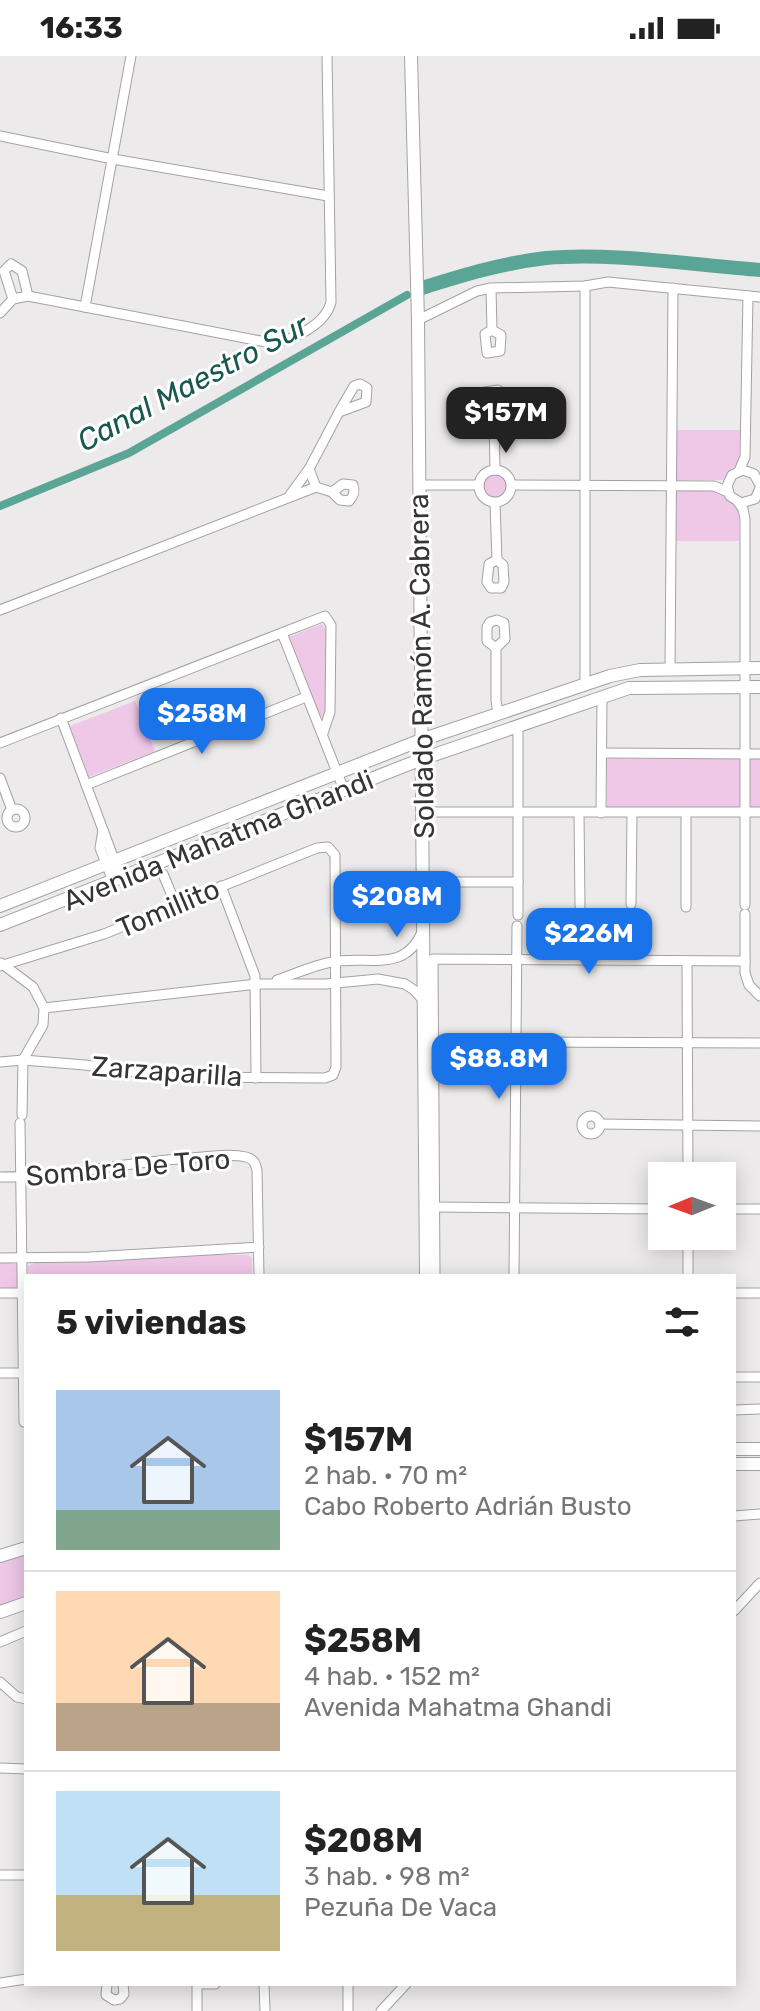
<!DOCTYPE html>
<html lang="es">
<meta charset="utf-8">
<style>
:root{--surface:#fff;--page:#f2f2f2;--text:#222;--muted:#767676;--line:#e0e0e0;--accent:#1a73e8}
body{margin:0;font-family:Rubik,sans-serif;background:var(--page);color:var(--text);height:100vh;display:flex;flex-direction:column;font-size:30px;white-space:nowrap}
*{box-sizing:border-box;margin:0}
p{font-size:26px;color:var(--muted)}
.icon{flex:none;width:44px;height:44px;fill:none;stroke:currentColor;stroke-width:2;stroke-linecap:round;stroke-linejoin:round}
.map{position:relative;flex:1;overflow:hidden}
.sheet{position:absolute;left:24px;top:1218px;width:712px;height:712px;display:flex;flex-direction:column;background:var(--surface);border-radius:0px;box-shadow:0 4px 20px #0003}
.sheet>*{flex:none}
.needle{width:52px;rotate:269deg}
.controls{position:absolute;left:648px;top:1106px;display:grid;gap:16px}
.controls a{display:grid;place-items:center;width:88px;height:88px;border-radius:0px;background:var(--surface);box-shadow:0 4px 20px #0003;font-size:40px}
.price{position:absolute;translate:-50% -68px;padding:0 18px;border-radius:16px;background:var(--accent);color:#fff;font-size:26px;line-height:52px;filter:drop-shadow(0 2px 4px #0008)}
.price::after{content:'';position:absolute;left:50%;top:48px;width:24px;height:18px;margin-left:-12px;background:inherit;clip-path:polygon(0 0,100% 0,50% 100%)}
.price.on{background:#222;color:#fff}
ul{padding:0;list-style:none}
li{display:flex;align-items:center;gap:24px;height:200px;padding:0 32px}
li+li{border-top:2px solid var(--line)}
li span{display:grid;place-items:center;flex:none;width:224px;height:160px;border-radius:0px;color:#555}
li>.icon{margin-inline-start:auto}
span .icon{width:96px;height:96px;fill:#fffc;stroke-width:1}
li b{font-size:34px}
h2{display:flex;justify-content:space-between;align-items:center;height:96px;padding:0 32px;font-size:34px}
.status{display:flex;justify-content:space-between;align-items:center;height:56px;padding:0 40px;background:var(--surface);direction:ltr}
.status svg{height:22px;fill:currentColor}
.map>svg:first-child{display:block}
.green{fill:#efc7e7}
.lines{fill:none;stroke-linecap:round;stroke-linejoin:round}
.canal{stroke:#5ba597;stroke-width:8}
.river{stroke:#5ba597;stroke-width:14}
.street-casing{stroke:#a4a1a4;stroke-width:11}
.secondary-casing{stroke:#a4a1a4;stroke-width:14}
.street{stroke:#fff;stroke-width:9}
.secondary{stroke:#fff;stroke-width:12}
.labels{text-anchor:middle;stroke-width:6;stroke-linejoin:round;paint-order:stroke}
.street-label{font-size:28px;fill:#363536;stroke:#fff}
.water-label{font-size:30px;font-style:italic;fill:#19584e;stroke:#fff}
</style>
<div class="status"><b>16:33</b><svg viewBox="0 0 49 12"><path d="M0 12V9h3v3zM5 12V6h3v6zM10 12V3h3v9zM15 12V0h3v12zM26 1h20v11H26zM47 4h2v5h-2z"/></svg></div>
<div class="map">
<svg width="760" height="1955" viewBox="0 0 760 1955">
<rect width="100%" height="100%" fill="#edeaec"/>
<g class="green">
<path d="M676,374h64l-1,31 -16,19h-48z"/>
<circle cx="495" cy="430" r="16"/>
<path d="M676,435h47l16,20v30h-64z"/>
<path d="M322,568l4,6v85l-7,2 -30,-80z"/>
<path d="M135,645l20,50 -66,26 -19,-51z"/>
<path d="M607,703h134l-1,48h-133z"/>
<path d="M749,703h11v48h-10z"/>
<path d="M205,1198l44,1 3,3v18h-224v-10l6,-3 63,-1z"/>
<path d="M0,1206l19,2 1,22 -5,4h-15z"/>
<path d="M26,1497v43l-26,9v-44z"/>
</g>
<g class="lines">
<path class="canal" d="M0,450l129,-53 278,-158"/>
<path class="river" d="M422,232c41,-13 81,-25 124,-30 65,-6 148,7 214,12"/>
<defs>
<g id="street">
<path d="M0,80l113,23 215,37"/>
<path d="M491,232l1,42 -7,4 2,19 13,-2 1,-16 -9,-5"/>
<path d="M13,243l-9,-28 7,-7 11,7 6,25"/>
<path d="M85,251l46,-251"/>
<path d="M0,257l13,-14 15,-3 243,47c22,-2 55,-19 60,-41l-4,-246"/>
<path d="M418,264l59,-29 14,-3 94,-2 23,-4 152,15"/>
<path d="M494,359c-12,-3 -10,-13 -9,-23l13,-2c6,6 4,17 -1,24l-3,1 1,55"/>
<path d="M309,413l7,18 16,5 8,8 9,1c5,-5 6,-9 4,-16l-10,-1 -11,8"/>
<circle cx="495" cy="430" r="16"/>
<path d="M739,415l6,-14 3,-161"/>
<path d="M419,429h60"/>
<path d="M512,429l202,1 14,6"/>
<path d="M760,429l-6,-11 -11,-4 -11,5 -5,11 3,10 11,7 14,-4 5,-11"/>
<path d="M290,439l19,-26 30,-57 27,-10 1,-14 -7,-4 -6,2 -15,26"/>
<path d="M738,446l5,7 2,10v386"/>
<path d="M495,447l2,57 -8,4 -2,18 4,6h10l3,-6 -1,-17 -6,-5"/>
<path d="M0,554l316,-123"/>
<path d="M282,577l62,157"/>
<path d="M496,592l-9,-7v-14l3,-5 7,-2 7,3 1,16 -9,9v52l2,14"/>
<path d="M670,613l3,-381"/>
<path d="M585,628v-398"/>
<path d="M61,662l60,160"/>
<path d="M518,670v189"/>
<path d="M0,687l325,-127 6,9 -1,87 -7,21"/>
<path d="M602,697l158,1"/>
<path d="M0,722l12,32"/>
<path d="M86,729l220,-88"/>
<circle cx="16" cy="762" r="9"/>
<path d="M423,756h337"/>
<path d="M579,757l1,93"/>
<path d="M601,757l1,-116"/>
<path d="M686,757v94"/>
<path d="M103,774l-3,18 13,33"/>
<path d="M163,818l13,31"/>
<path d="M424,826h94"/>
<path d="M221,830l34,90 1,102"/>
<path d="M631,848l1,-91"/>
<path d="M745,858v59l4,12 11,11"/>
<path d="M687,905l1,215"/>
<path d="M1,907l32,24 11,21 -1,17 -20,35 -1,55"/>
<path d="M0,910l104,-32 213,-86 11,-1 7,8 1,212 -3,8 -8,3 -153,-1 -87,-12 -62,-5 -23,2"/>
<path d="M277,924c18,-6 37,-15 55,-18 35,-7 72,12 90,-30"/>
<path d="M44,952l213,-24h69l52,-5 27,5 9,6 10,11"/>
<path d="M516,986l244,1"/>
<circle cx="591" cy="1069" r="9"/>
<path d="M20,1067l4,299"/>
<path d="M600,1068l160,2"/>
<path d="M0,1121c65,0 126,-15 191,-19 17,-1 38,-5 55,-1 8,2 9,6 11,13l2,106"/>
<path d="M435,1151l227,2"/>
<path d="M722,1153h38"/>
<path d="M688,1180v40"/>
<path d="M0,1202l90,-1 169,-10"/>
<path d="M435,1220l-2,-317 312,2"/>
<path d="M514,1220l3,-350"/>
<path d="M0,1237h26"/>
<path d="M734,1237h26"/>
<path d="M0,1317h26"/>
<path d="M734,1321h26"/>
<path d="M734,1354l26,-1"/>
<path d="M734,1460l26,-2"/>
<path d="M734,1555l26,-28"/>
<path d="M0,1586l26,-11"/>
<path d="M0,1626l17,15 9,2"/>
<path d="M0,1712l26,1"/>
<path d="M0,1819h26"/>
<path d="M0,1927l26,-4"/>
<path d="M107,1928l-1,11 8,5 6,-1 4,-5 -1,-10"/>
<path d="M197,1928v27"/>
<path d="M197,1928h18"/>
<path d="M264,1928l1,27"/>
<path d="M348,1928v27"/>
<path d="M381,1955l25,-27"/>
</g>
<g id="secondary">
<path d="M411,0l7,264 8,956"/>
<path d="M0,850l421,-166 189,-64 30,-6 120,-2"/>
<path d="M0,869l422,-166 207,-71 131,-1"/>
<path d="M734,1393h26"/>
<path d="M734,1408h26"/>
<path d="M0,1500l26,-8"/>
<path d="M0,1556l26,-9"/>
</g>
</defs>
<use href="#street" class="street-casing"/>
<use href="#secondary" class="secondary-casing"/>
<use href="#street" class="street"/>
<use href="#secondary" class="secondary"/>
</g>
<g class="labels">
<g class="street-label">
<text transform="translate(421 610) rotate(-91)" y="10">Soldado Ramón A. Cabrera</text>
<text transform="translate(218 784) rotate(-22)" y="10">Avenida Mahatma Ghandi</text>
<text transform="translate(168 852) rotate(-23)" y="10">Tomillito</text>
<text transform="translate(167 1015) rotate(4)" y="10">Zarzaparilla</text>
<text transform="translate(128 1111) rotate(-5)" y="10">Sombra De Toro</text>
</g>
<g class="water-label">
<text transform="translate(193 327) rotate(-28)" y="10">Canal Maestro Sur</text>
</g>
</g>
</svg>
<div class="controls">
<a><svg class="needle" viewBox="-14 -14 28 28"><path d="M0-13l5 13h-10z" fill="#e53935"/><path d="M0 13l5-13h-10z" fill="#767676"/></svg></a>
</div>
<b class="price on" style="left:506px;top:399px">$157M</b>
<b class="price" style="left:202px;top:700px">$258M</b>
<b class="price" style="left:397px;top:883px">$208M</b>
<b class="price" style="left:589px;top:920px">$226M</b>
<b class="price" style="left:499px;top:1045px">$88.8M</b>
<section class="sheet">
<h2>5 viviendas<svg class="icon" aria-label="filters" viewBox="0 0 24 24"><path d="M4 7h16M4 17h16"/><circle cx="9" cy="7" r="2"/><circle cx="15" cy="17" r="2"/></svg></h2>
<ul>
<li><span style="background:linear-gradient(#a9c7e8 75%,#7fa58c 0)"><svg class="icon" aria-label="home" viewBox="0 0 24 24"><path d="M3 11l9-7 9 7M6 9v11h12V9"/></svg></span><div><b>$157M</b><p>2 hab. · 70 m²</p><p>Cabo Roberto Adrián Busto</p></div></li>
<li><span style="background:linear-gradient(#ffd9b3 70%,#b9a48a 0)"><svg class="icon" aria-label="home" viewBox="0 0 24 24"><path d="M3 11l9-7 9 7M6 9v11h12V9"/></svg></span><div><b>$258M</b><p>4 hab. · 152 m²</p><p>Avenida Mahatma Ghandi</p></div></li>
<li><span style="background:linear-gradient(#bfe0f5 65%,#c2b280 0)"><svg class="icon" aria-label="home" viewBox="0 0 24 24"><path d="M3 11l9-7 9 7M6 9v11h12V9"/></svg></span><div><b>$208M</b><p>3 hab. · 98 m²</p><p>Pezuña De Vaca</p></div></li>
</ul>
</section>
</div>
